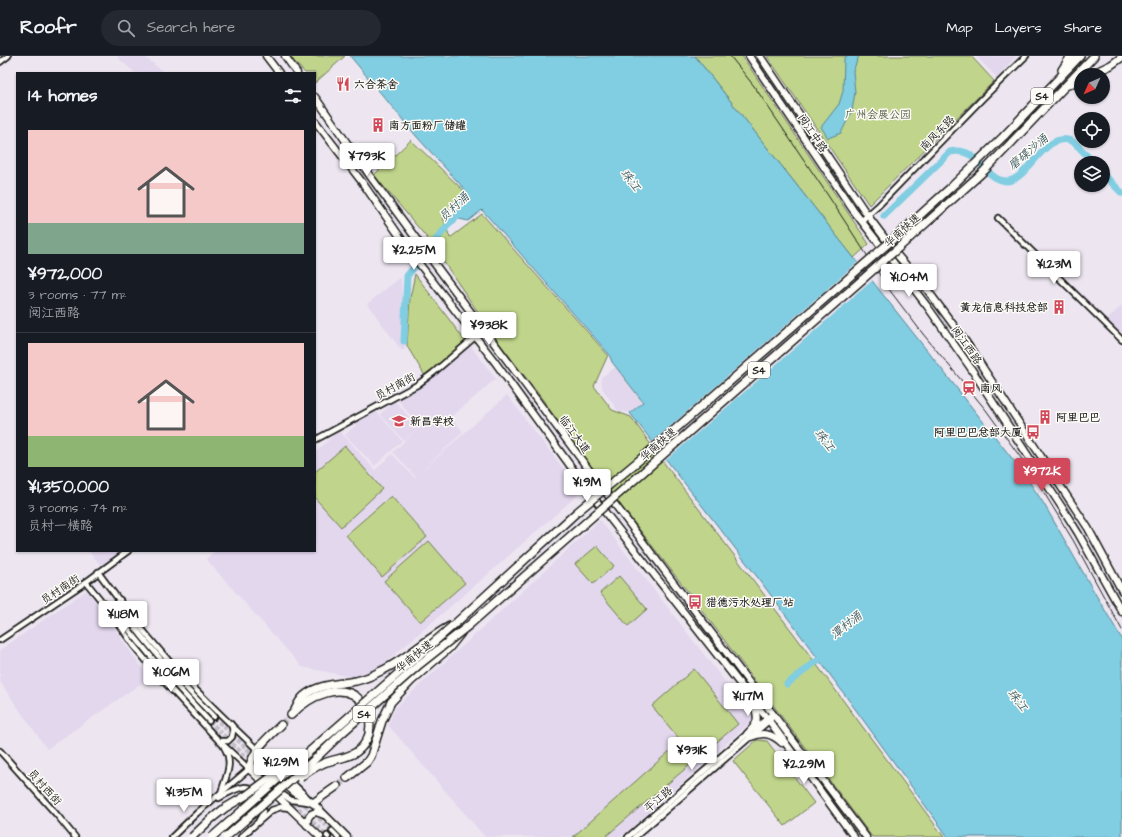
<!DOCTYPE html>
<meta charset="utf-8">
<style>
:root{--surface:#171b24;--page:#242831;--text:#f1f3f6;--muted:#9ea1a6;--line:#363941;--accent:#d1495b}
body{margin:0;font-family:"Architects Daughter","LXGW WenKai TC",sans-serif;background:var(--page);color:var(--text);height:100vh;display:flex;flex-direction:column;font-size:15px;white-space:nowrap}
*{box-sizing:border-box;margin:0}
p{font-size:13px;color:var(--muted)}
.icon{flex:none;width:22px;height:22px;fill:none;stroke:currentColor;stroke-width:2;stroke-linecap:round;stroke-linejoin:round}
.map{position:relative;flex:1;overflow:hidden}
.panel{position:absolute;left:16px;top:16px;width:300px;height:480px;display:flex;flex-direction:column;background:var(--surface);border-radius:0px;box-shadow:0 1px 3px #0004}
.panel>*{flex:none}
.needle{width:26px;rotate:225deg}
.buttons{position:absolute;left:1074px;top:12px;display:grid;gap:8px}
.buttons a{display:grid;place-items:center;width:36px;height:36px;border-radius:50%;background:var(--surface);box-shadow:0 1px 3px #0004;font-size:20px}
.price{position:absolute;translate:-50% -34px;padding:0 9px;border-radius:4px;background:#fff;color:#222;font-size:13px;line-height:26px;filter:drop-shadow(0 1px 2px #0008)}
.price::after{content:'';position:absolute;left:50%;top:24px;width:12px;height:9px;margin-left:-6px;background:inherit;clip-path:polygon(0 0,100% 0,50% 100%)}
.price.on{background:var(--accent);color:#fff}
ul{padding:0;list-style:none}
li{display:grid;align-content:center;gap:8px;height:212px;padding:0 12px}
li+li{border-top:1px solid var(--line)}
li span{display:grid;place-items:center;height:124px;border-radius:0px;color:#555}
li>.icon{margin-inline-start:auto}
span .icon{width:72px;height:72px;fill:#fffc;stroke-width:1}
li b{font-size:17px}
h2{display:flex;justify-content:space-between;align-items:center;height:48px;padding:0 12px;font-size:17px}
header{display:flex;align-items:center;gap:24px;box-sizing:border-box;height:56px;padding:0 20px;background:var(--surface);border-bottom:1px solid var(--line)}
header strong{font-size:19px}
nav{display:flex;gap:22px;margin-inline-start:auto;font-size:14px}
.search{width:280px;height:36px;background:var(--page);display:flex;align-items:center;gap:10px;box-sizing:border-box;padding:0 14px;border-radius:22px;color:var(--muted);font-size:15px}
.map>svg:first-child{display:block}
.built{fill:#e2d7ed}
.green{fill:#c0d58b;stroke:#6e7854}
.water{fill:#81cde1;stroke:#598692}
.pier{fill:#ede6f1}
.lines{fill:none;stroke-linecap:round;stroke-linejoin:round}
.river{stroke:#81cde1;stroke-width:7}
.minor-tunnel{stroke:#c3bec6;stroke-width:4.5;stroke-dasharray:4.5 2;stroke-linecap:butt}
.highway-tunnel{stroke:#c3bec6;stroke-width:7;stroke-dasharray:7 3.5;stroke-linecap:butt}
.minor-casing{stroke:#1c1c1c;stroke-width:8}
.major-casing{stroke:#1c1c1c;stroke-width:9}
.highway-casing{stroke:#1c1c1c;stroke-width:10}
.minor{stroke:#fdfcf7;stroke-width:4.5}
.major{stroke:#fdfcf7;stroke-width:6}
.highway{stroke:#fdfcf7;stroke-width:7}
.tram{stroke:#1c1c1c;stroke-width:1}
.highway-bridge-casing{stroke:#1c1c1c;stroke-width:10;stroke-linecap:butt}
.highway-bridge{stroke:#fdfcf7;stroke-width:7}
.labels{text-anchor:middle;stroke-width:3;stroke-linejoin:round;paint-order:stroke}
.shield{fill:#fdfcf7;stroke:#605f5e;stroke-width:1}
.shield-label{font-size:10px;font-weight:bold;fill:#1c1c1c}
.poi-label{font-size:11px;font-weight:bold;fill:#1c1c1c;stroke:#fdfcf7;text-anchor:start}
.park-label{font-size:11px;fill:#555d43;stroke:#fdfcf7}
.street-label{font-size:11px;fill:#1c1c1c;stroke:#fdfcf7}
.water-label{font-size:12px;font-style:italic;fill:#3f5a61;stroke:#fdfcf7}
</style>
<header>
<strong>Roofr</strong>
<div class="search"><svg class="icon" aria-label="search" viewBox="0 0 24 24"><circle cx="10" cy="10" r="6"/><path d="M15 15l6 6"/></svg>Search here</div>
<nav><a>Map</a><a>Layers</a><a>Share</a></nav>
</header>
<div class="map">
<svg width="1122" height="781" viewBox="0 0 1122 781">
<rect width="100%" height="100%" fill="#ede6f1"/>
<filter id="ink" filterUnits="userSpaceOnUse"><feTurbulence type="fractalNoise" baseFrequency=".025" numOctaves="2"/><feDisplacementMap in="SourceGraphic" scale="8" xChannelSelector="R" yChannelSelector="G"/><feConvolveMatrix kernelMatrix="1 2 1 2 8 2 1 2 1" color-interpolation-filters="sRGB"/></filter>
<g filter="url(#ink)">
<g class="built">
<path d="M117,0h27l18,15 -2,2h-25l-18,-16z"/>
<path d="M976,0h40l-19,22z"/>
<path d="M401,221l4,72 -3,2 -35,-47z"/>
<path d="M1122,249v30l-15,-15z"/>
<path d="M470,289l26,34 -45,38 12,15 -47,44 91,-81 74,97 -94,83 -108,93 -9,4 -18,5 -50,-10 -96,-108 9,-8h100v-98l24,-23 36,40 17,-16 23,24v-2l-22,-24 27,-25 -23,-28 27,-16z"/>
<path d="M616,311l27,35 -13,11 -12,-2 -16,-23 -1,-11z"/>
<path d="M395,345l24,27 -15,13 -24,-27z"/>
<path d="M375,354l27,31 -27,25 -30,-31 11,-10 -3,-3z"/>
<path d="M600,464l154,199 -133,118h-136l-97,-112 8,-18z"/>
<path d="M88,495h33l-19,15z"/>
<path d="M87,534l62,88 -102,71 -47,-67v-32z"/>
</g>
<g class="green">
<path d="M289,0h56l-30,27v-10h-10z"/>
<path d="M695,0h47l127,188 -15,14z"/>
<path d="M767,0h204l23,25 -125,124z"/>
<path d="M411,84l53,51 -21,26 7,21 32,-24 126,141 -14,31 18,24 19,7 36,50 127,167 150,203h-72l-180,-240 -112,-144 -37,-53 -46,-60 -69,-101 -54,-64z"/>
<path d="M415,218l51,68 -24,22 -17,12 -18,-30 3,-48z"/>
<path d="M345,390l37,43 -41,38 -26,-29v-26z"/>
<path d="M391,440l36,41 -45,40 -36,-42z"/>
<path d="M429,485l36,42 -45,39 -36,-41z"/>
<path d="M597,490l17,20 -21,18 -18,-20z"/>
<path d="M619,520l28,33 -19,17 -28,-33z"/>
<path d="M694,613l44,55 -133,113h-32l108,-96 -29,-35z"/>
<path d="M757,684l10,1 47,62 -29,23 -52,-65z"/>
</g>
<g class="water">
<path d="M350,0h345l327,415 22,33 52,91 26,44v198h-174l-103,-142 -90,-121 -125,-161 13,-11 -31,-40 -3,-8 -127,-144 -14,11 -13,-3 -1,-13 13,-13 -50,-55z"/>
<path d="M846,0h13l-6,15 2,21 -3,19 -11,22 -13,5 -7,-11 18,-23 4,-13 1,-32z"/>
</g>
<path class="pier" d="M859,205l15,18 -209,182 -14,-18z"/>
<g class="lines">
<g class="river">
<path d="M1103,118l19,19"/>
<path d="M884,160l66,-64c29,-7 34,29 57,29 21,0 38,-51 64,-40 7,3 17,16 22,22"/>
<path d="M404,285l3,-65 41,-51 14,-13"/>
<path d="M787,628l39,-30"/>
</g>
<g class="minor-tunnel">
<path d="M214,661l55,53"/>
<path d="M209,665l43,42"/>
<path d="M258,713l12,11"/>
<path d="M289,743l38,37"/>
<path d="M300,744l32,31"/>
</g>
<g class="highway-tunnel">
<path d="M281,669l10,-10"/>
<path d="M337,730l10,-8"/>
</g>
<defs>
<g id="minor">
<path d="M0,6l8,-6"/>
<path d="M998,162l124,122"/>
<path d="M861,165l17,-15 105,-108 43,-42"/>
<path d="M315,384l102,-55 16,-12 42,-36"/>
<path d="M98,516c30,41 62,81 97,117 37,38 76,73 114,110"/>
<path d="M86,526l22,27 26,37 25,30 60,65 30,28 7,3 24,21 11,7 17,2"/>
<path d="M120,544l-12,9 8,5 46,56 47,51"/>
<path d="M120,544l-1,3 2,6c28,38 59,74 93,108"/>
<path d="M0,584l86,-58 42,-31"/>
<path d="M754,673l19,-16"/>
<path d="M219,685h9l4,-4 1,-6 -2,-7"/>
<path d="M0,695l57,64 18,22"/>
<path d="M221,737c5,-17 13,-30 3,-46"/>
<path d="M219,742c7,-4 17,-10 26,-11 11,0 18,11 18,22 0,4 -2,8 -4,11"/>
<path d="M332,775l6,6"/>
<path d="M327,780l1,1"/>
<path d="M172,781l25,-24 52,-44"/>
<path d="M241,781l31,-27 9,-3 9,1"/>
<path d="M628,781l120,-104"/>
<path d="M635,781l136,-118"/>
</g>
<g id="major">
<path d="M266,0l13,17"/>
<path d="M285,0l12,17"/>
<path d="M749,0l104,154 74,96 43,61 93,142 15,24 44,79"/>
<path d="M760,0l108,160 30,40 28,32 40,54 122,186 34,63"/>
<path d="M315,41l55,79 64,87 236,315 196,259"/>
<path d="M315,65l47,61 52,75 81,105 95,131 183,233 81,111"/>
<path d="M747,678c11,-11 12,-14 7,-29"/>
<path d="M751,681c12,-5 20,-4 31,6"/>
<path d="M249,713l71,68"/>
<path d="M313,747l34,34"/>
<path d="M307,769l1,-7 3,-4 5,-2 8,3"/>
</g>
<g id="highway">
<path d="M1062,14l9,-14"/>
<path d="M1090,19l21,-10 11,-8"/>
<path d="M1068,29l13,-6"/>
<path d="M1004,80l76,-80"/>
<path d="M1011,87l83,-87"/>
<path d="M294,656c3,-6 5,-12 10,-16 13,-12 35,-12 52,-15 8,-2 16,-5 23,-9 26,-11 46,-33 71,-46"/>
<path d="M291,659c17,-18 54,-38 73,-10 6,10 7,18 5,29"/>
<path d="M281,669c-14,14 -27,23 -32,44 25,-3 30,11 47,24 5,4 11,7 17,10l24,-17"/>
<path d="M347,722l20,-16 4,-6 11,-35 9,-19 20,-21 38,-33 12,-15"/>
</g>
</defs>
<use href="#minor" class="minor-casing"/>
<use href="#major" class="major-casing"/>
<use href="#highway" class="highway-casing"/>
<use href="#minor" class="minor"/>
<use href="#major" class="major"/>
<use href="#highway" class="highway"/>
<path class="tram" d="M730,0l24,30 73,108 64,98 32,42 63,76 46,63 41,67 49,90"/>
<defs>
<g id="highway-bridge">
<path d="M300,722c7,-6 15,-11 24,-15 20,-7 37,-5 45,-29"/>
<path d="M192,781l19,-18 14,-11 22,-13 44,-33"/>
<path d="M212,781l246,-216 119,-109 72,-60 250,-218 50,-45 55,-53"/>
<path d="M226,781l89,-78 27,-26 78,-69 48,-38 437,-384 79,-71 27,-28"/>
</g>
</defs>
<use href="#highway-bridge" class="highway-bridge-casing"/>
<use href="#highway-bridge" class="highway-bridge"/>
</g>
</g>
<defs>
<symbol id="restaurant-bare" viewBox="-9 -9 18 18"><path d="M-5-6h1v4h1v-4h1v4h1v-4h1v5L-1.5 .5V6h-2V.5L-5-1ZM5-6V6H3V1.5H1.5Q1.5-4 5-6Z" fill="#d1495b" stroke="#fdfcf7" stroke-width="2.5" paint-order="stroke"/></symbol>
<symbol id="building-bare" viewBox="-9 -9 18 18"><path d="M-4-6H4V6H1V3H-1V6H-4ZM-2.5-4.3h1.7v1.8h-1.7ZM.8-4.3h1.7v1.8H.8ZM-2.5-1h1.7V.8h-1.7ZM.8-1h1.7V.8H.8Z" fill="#d1495b" stroke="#fdfcf7" stroke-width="2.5" paint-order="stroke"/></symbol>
<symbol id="station-bare" viewBox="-9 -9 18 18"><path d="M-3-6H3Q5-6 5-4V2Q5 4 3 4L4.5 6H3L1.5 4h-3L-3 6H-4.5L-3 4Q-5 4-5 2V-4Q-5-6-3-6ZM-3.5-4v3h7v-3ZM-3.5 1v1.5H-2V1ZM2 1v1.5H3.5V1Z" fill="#d1495b" stroke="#fdfcf7" stroke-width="2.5" paint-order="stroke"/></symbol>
<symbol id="school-bare" viewBox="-9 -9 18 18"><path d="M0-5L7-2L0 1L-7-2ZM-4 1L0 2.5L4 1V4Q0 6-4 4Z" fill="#d1495b" stroke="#fdfcf7" stroke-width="2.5" paint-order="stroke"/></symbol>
<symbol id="bus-bare" viewBox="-9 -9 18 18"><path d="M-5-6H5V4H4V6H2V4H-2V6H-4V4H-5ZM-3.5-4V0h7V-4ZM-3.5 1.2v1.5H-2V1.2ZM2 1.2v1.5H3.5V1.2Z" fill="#d1495b" stroke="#fdfcf7" stroke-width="2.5" paint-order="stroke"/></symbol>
</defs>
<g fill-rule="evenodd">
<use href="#restaurant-bare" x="333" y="18" width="20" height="20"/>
<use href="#building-bare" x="368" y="59" width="20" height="20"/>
<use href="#building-bare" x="1049" y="241" width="20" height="20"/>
<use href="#station-bare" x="959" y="322" width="20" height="20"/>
<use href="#building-bare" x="1035" y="351" width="20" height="20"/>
<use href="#school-bare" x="389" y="355" width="20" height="20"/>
<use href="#bus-bare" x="1023" y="366" width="20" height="20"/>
<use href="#bus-bare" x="685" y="536" width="20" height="20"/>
</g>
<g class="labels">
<g class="shield">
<rect x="1031" y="32" width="22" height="16" rx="3"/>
<rect x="748" y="306" width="22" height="16" rx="3"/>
<rect x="353" y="650" width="22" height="16" rx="3"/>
</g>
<g class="shield-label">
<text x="1042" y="44">S4</text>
<text x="759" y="318">S4</text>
<text x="364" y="662">S4</text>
</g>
<g class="poi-label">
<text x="354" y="32">六合茶舍</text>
<text x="389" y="73">南方面粉厂储罐</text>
<text x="1048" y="255" text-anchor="end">黄龙信息科技总部</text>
<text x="980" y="336">南风</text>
<text x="1056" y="365">阿里巴巴</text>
<text x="410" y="369">新昌学校</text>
<text x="1022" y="380" text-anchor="end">阿里巴巴总部大厦</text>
<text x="706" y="550">猎德污水处理厂站</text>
</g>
<g class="park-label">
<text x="878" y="62">广州会展公园</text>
</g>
<g class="street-label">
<text transform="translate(813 77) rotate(56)" y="4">阅江中路</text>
<text transform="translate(937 77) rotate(-46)" y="4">南风东路</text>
<text transform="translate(902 174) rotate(-42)" y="4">华南快速</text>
<text transform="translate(967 289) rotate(55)" y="4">阅江西路</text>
<text transform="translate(395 330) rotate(-29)" y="4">员村南街</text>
<text transform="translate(575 378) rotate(54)" y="4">临江大道</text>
<text transform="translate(658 388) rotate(-41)" y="4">华南快速</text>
<text transform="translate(60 533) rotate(-34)" y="4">员村南街</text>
<text transform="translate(414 600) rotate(-39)" y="4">华南快速</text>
<text transform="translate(45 731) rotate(48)" y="4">员村西街</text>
<text transform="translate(658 743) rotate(-40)" y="4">平江路</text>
</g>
<g class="water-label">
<text transform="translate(1028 96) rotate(-40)" y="4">磨碟沙涌</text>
<text transform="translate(631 124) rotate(53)" y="4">珠江</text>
<text transform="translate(454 151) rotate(-43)" y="4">员村涌</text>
<text transform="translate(825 384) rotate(53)" y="4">珠江</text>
<text transform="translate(846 569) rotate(-38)" y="4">潭村涌</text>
<text transform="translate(1018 644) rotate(53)" y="4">珠江</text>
</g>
</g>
</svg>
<div class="buttons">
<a><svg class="needle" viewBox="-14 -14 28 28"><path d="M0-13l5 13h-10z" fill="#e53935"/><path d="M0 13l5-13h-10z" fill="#9ea1a6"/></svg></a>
<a><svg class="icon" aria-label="locate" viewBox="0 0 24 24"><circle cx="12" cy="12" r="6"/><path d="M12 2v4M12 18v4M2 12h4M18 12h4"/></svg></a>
<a><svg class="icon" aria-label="layers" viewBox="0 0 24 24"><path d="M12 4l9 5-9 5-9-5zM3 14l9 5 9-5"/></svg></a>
</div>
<b class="price" style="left:367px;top:121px">¥793K</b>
<b class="price" style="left:414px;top:215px">¥2.25M</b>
<b class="price" style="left:1054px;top:229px">¥1.23M</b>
<b class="price" style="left:909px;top:242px">¥1.04M</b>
<b class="price" style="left:489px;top:290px">¥938K</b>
<b class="price on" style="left:1042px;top:436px">¥972K</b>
<b class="price" style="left:587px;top:447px">¥1.9M</b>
<b class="price" style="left:123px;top:579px">¥1.18M</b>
<b class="price" style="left:171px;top:637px">¥1.06M</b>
<b class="price" style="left:748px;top:661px">¥1.17M</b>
<b class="price" style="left:692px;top:715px">¥931K</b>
<b class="price" style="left:281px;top:727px">¥1.29M</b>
<b class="price" style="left:804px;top:729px">¥2.29M</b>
<b class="price" style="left:184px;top:757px">¥1.35M</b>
<section class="panel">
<h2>14 homes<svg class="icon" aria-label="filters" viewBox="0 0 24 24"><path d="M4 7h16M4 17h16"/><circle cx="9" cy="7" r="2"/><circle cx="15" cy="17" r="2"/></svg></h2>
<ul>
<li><span style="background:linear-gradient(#f6c9c9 75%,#7fa58c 0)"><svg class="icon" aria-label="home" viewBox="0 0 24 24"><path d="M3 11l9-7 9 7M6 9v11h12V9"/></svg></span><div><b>¥972,000</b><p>3 rooms · 77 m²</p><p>阅江西路</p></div></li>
<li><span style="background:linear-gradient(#f6c9c9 75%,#8fb573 0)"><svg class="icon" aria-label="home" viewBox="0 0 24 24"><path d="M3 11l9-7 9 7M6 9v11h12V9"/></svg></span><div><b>¥1,350,000</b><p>3 rooms · 74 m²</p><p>员村一横路</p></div></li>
</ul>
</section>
</div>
